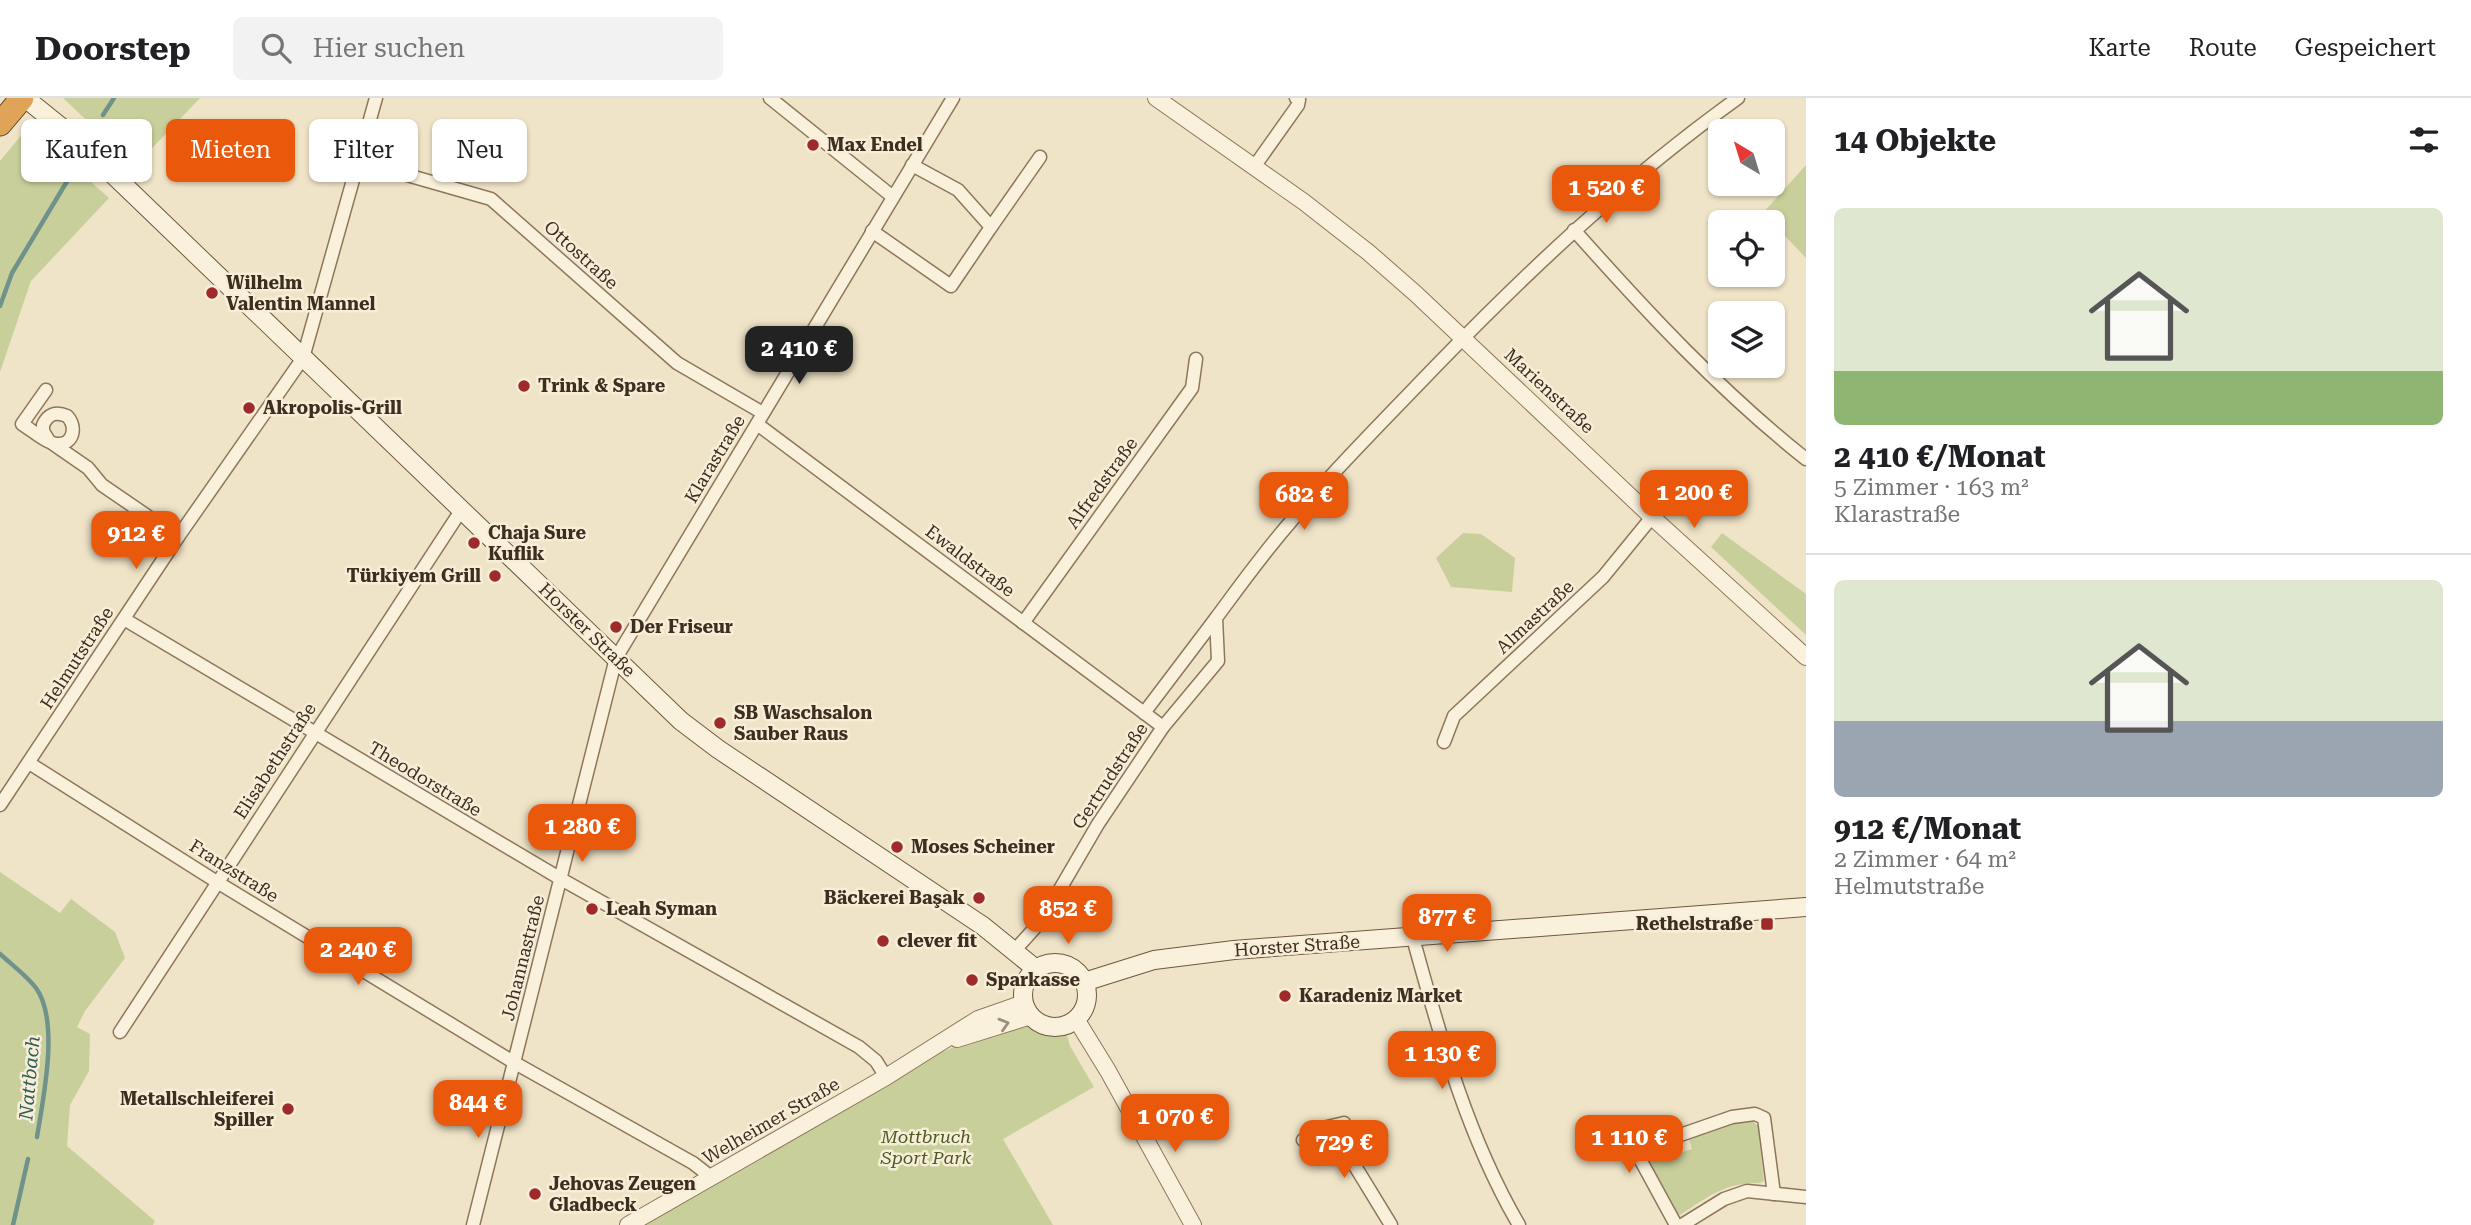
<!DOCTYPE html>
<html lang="de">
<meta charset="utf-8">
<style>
:root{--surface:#fff;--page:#f2f2f2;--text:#202124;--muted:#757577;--line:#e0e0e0;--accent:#ea580c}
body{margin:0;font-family:"Roboto Serif",serif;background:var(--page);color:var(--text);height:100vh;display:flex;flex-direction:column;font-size:26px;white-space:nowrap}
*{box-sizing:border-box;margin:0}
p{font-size:23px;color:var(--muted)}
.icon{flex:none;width:38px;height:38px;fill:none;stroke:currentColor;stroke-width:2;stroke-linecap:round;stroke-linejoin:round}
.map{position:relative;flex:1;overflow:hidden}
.panel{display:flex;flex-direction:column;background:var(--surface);width:665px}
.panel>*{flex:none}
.guide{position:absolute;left:21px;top:21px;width:665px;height:63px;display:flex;gap:14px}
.needle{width:46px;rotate:322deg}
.tools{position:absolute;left:1708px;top:21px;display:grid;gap:14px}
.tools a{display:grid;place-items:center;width:77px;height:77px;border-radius:10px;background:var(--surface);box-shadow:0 2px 5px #0004;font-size:35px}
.price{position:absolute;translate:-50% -60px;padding:0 16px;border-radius:14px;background:var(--accent);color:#fff;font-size:23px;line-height:46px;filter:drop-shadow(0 2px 4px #0008)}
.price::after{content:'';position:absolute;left:50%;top:42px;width:21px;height:16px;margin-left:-10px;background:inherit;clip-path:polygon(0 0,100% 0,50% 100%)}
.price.selected{background:#222;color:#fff}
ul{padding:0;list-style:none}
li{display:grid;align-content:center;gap:14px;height:371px;padding:0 28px}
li+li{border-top:2px solid var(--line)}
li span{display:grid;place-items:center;height:217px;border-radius:10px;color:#555}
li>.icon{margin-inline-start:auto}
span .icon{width:126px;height:126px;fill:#fffc;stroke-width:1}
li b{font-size:30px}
h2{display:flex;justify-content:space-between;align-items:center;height:84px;padding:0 28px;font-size:30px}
.pill{padding:0 24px;border-radius:10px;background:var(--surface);box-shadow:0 2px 5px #0004;font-size:24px;line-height:63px}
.pill.selected{background:var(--accent);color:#fff}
header{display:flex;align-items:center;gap:42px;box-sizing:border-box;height:98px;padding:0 35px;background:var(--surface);border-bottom:2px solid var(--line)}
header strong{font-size:33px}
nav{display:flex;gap:38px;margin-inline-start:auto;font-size:24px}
.search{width:490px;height:63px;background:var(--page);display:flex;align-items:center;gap:18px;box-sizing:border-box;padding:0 24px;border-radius:10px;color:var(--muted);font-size:26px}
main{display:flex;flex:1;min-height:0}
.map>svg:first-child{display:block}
.green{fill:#c9cf9b}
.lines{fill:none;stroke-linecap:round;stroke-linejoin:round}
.stream{stroke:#6f938a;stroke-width:4.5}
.minor-casing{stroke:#8d765c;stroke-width:15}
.tertiary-casing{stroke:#8d765c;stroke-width:18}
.secondary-casing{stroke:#6f573f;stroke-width:20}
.motorway-casing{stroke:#5b4430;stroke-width:25}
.minor{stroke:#faf1dc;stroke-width:12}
.tertiary{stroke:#faf1dc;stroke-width:16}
.secondary{stroke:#faf1dc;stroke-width:18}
.motorway{stroke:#e0a458;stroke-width:23}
.oneway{stroke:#9c907e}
.poi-dot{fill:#9e2a2b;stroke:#f7eed8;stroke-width:2.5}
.labels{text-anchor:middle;stroke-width:5;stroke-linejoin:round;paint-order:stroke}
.poi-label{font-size:18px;font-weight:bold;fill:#3d2e20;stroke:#f7eed8;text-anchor:start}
.street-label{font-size:18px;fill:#3d2e20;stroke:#f7eed8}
.park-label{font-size:18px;font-style:italic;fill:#4d5a26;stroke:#f7eed8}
.water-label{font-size:19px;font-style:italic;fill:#2f5d5a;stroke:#f7eed8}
</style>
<header>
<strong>Doorstep</strong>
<div class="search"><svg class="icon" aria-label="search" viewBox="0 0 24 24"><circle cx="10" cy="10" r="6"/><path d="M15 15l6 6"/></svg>Hier suchen</div>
<nav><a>Karte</a><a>Route</a><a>Gespeichert</a></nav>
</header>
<main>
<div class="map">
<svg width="1806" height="1127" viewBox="0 0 1806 1127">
<rect width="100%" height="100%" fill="#f0e4c8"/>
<g class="green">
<path d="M63,0h137l-65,68z"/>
<path d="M29,28l80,72 -78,83 -31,91v-211z"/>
<path d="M1806,67v93l-43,-45z"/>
<path d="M1463,435l18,1 34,24 -3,34 -61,-5 -15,-29z"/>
<path d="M1722,435l84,61v41l-95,-88z"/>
<path d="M0,774l60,41 11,-14 44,33 10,26 -40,53 -8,16 13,7 -1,37 -19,34 -3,41 88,75 -2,4h-153z"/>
<path d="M1027,923c11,12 24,14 39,11l4,14 24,41 -91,52 50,86h-419l303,-171 48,-20z"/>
<path d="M1752,1023l6,5 6,55 -4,2c-36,0 -51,13 -80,32l-4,-2 -27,-51 1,-7 18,-10 4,10 20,-6 -3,-10 47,-17z"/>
</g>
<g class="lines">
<g class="stream">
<path d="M103,17l11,-17"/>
<path d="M0,208l12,-33 57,-95"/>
<path d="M0,856c12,11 26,21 36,34 24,33 7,111 1,149"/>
<path d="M13,1127l15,-66"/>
</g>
<defs>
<g id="minor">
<path d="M770,0l123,99"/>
<path d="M358,63l133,38 186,164 86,50"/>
<path d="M1254,69l44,-62 1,-5 -3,-2"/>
<path d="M991,129l49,-70"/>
<path d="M1574,132c72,81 146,161 232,229"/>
<path d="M872,133l79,55 40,-59 -33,-37 -46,-25"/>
<path d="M46,292l-24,34c10,6 24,19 35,20 17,1 20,-18 10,-28 -11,-5 -19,-2 -24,9v6l6,10 39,27 14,17 76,52"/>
<path d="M757,326l406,303"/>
<path d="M124,521l437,260 298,168 17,14 10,16"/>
<path d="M1023,525l169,-235 4,-29"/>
<path d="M1144,615l72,-95"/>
<path d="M1444,644l10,-26 149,-139 49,-60"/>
<path d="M29,665l188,119 298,181 178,100 18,14"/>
<path d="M0,707l178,-268 125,-179 73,-260"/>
<path d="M1413,840c27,98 54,198 106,287"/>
<path d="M1015,852l27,-30 56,-96 65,-97 55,-66 -2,-43c23,-31 46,-63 71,-92 47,-56 99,-108 149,-160 94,-97 192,-189 302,-268"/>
<path d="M120,934l342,-523"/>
<path d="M1303,1042l20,-12 21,-5 11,43 36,59"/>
<path d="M473,1127l143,-567 337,-560"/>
<path d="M1676,1127l-36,-66 4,-7 19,-11 69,-24 23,-3 9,4 10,76"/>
<path d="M1682,1127l42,-26 23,-8 59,6"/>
</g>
<g id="tertiary">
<path d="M1156,0l148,104 64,50 48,42 236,223 154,140"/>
<path d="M1076,921l32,52 85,154"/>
<path d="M957,941l74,-23"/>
<path d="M628,1127l258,-148 92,-58 46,-16"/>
</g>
<g id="secondary">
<path d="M25,0l51,41 605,582 37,28 265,177 53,43"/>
<circle cx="1055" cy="897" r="32"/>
<path d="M1084,884l70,-22 80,-10 572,-43"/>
</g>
<path id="motorway" d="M0,26l22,-26"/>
</defs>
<use href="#minor" class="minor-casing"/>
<use href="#tertiary" class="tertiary-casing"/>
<use href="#secondary" class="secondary-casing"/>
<use href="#motorway" class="motorway-casing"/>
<use href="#minor" class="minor"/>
<use href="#tertiary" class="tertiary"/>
<use href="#secondary" class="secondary"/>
<use href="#motorway" class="motorway"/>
</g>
<defs><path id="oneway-chevron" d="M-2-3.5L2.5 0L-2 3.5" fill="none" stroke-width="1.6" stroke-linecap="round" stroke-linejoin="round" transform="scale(1.75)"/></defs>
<use class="oneway" href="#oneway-chevron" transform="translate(1004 926) rotate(-17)"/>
<g class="poi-dot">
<circle cx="813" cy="47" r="7"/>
<circle cx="212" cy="195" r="7"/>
<circle cx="524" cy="288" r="7"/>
<circle cx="249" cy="310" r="7"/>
<circle cx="474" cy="445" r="7"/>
<circle cx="495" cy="478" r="7"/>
<circle cx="616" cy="529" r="7"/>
<circle cx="720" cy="625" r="7"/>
<circle cx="897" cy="749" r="7"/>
<circle cx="979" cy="800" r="7"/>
<circle cx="592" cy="811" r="7"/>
<rect x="1760" y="819" width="14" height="14" rx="3.5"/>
<circle cx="883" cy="843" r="7"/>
<circle cx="972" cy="882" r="7"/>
<circle cx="1285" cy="898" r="7"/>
<circle cx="288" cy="1011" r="7"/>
<circle cx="535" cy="1096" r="7"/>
</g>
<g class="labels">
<g class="poi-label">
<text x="827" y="53">Max Endel</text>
<text x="226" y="191">Wilhelm<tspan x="226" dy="21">Valentin Mannel</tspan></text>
<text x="538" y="294">Trink &amp; Spare</text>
<text x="263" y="316">Akropolis-Grill</text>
<text x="488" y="441">Chaja Sure<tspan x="488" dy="21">Kuflik</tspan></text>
<text x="481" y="484" text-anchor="end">Türkiyem Grill</text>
<text x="630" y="535">Der Friseur</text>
<text x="734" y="621">SB Waschsalon<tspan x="734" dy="21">Sauber Raus</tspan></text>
<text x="911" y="755">Moses Scheiner</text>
<text x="965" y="806" text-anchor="end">Bäckerei Başak</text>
<text x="606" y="817">Leah Syman</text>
<text x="1753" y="832" text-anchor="end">Rethelstraße</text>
<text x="897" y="849">clever fit</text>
<text x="986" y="888">Sparkasse</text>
<text x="1299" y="904">Karadeniz Market</text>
<text x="274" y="1007" text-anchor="end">Metallschleiferei<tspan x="274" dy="21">Spiller</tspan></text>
<text x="549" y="1092">Jehovas Zeugen<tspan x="549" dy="21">Gladbeck</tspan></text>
</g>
<g class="street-label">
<text transform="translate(581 157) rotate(42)" y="6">Ottostraße</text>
<text transform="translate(1549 293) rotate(43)" y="6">Marienstraße</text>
<text transform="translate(715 361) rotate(-59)" y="6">Klarastraße</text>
<text transform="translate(1102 385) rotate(-54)" y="6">Alfredstraße</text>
<text transform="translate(970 463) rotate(37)" y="6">Ewaldstraße</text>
<text transform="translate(1535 519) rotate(-43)" y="6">Almastraße</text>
<text transform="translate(587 532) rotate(44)" y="6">Horster Straße</text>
<text transform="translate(77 560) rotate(-57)" y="6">Helmutstraße</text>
<text transform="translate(275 663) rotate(-57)" y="6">Elisabethstraße</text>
<text transform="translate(1110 678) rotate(-57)" y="6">Gertrudstraße</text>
<text transform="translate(425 681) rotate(31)" y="6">Theodorstraße</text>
<text transform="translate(234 773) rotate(32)" y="6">Franzstraße</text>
<text transform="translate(1297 848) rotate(-4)" y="6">Horster Straße</text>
<text transform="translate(523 860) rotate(-76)" y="6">Johannastraße</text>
<text transform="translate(771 1023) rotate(-30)" y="6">Welheimer Straße</text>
</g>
<g class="park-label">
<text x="926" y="1045">Mottbruch<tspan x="926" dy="21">Sport Park</tspan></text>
</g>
<g class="water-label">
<text transform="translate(29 980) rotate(-85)" y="7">Nattbach</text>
</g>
</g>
</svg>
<div class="tools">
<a><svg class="needle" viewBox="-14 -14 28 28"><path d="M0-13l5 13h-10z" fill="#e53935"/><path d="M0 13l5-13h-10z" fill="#757577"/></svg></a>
<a><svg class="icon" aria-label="locate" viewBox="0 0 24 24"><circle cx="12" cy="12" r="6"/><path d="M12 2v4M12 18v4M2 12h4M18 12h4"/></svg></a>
<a><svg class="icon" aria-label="layers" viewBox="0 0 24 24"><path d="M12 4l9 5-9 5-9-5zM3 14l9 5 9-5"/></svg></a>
</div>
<b class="price" style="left:1606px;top:127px">1 520 €</b>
<b class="price selected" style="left:799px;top:288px">2 410 €</b>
<b class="price" style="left:1694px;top:432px">1 200 €</b>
<b class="price" style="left:1304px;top:434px">682 €</b>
<b class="price" style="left:136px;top:473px">912 €</b>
<b class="price" style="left:582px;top:766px">1 280 €</b>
<b class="price" style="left:1068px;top:848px">852 €</b>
<b class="price" style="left:1447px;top:856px">877 €</b>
<b class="price" style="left:358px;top:889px">2 240 €</b>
<b class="price" style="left:1442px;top:993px">1 130 €</b>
<b class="price" style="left:478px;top:1042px">844 €</b>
<b class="price" style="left:1175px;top:1056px">1 070 €</b>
<b class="price" style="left:1629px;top:1077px">1 110 €</b>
<b class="price" style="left:1344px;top:1082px">729 €</b>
<div class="guide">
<a class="pill">Kaufen</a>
<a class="pill selected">Mieten</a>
<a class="pill">Filter</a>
<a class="pill">Neu</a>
</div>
</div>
<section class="panel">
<h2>14 Objekte<svg class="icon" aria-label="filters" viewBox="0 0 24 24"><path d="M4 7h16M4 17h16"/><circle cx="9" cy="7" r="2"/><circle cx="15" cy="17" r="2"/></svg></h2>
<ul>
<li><span style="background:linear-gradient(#dfe7d0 75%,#8fb573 0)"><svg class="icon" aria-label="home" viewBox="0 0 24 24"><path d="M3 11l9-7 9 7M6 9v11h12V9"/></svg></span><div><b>2 410 €/Monat</b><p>5 Zimmer · 163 m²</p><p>Klarastraße</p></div></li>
<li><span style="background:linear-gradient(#dfe7d0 65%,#9aa5b1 0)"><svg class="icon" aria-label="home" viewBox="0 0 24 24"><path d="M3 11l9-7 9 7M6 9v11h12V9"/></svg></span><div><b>912 €/Monat</b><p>2 Zimmer · 64 m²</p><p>Helmutstraße</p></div></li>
</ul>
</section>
</main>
